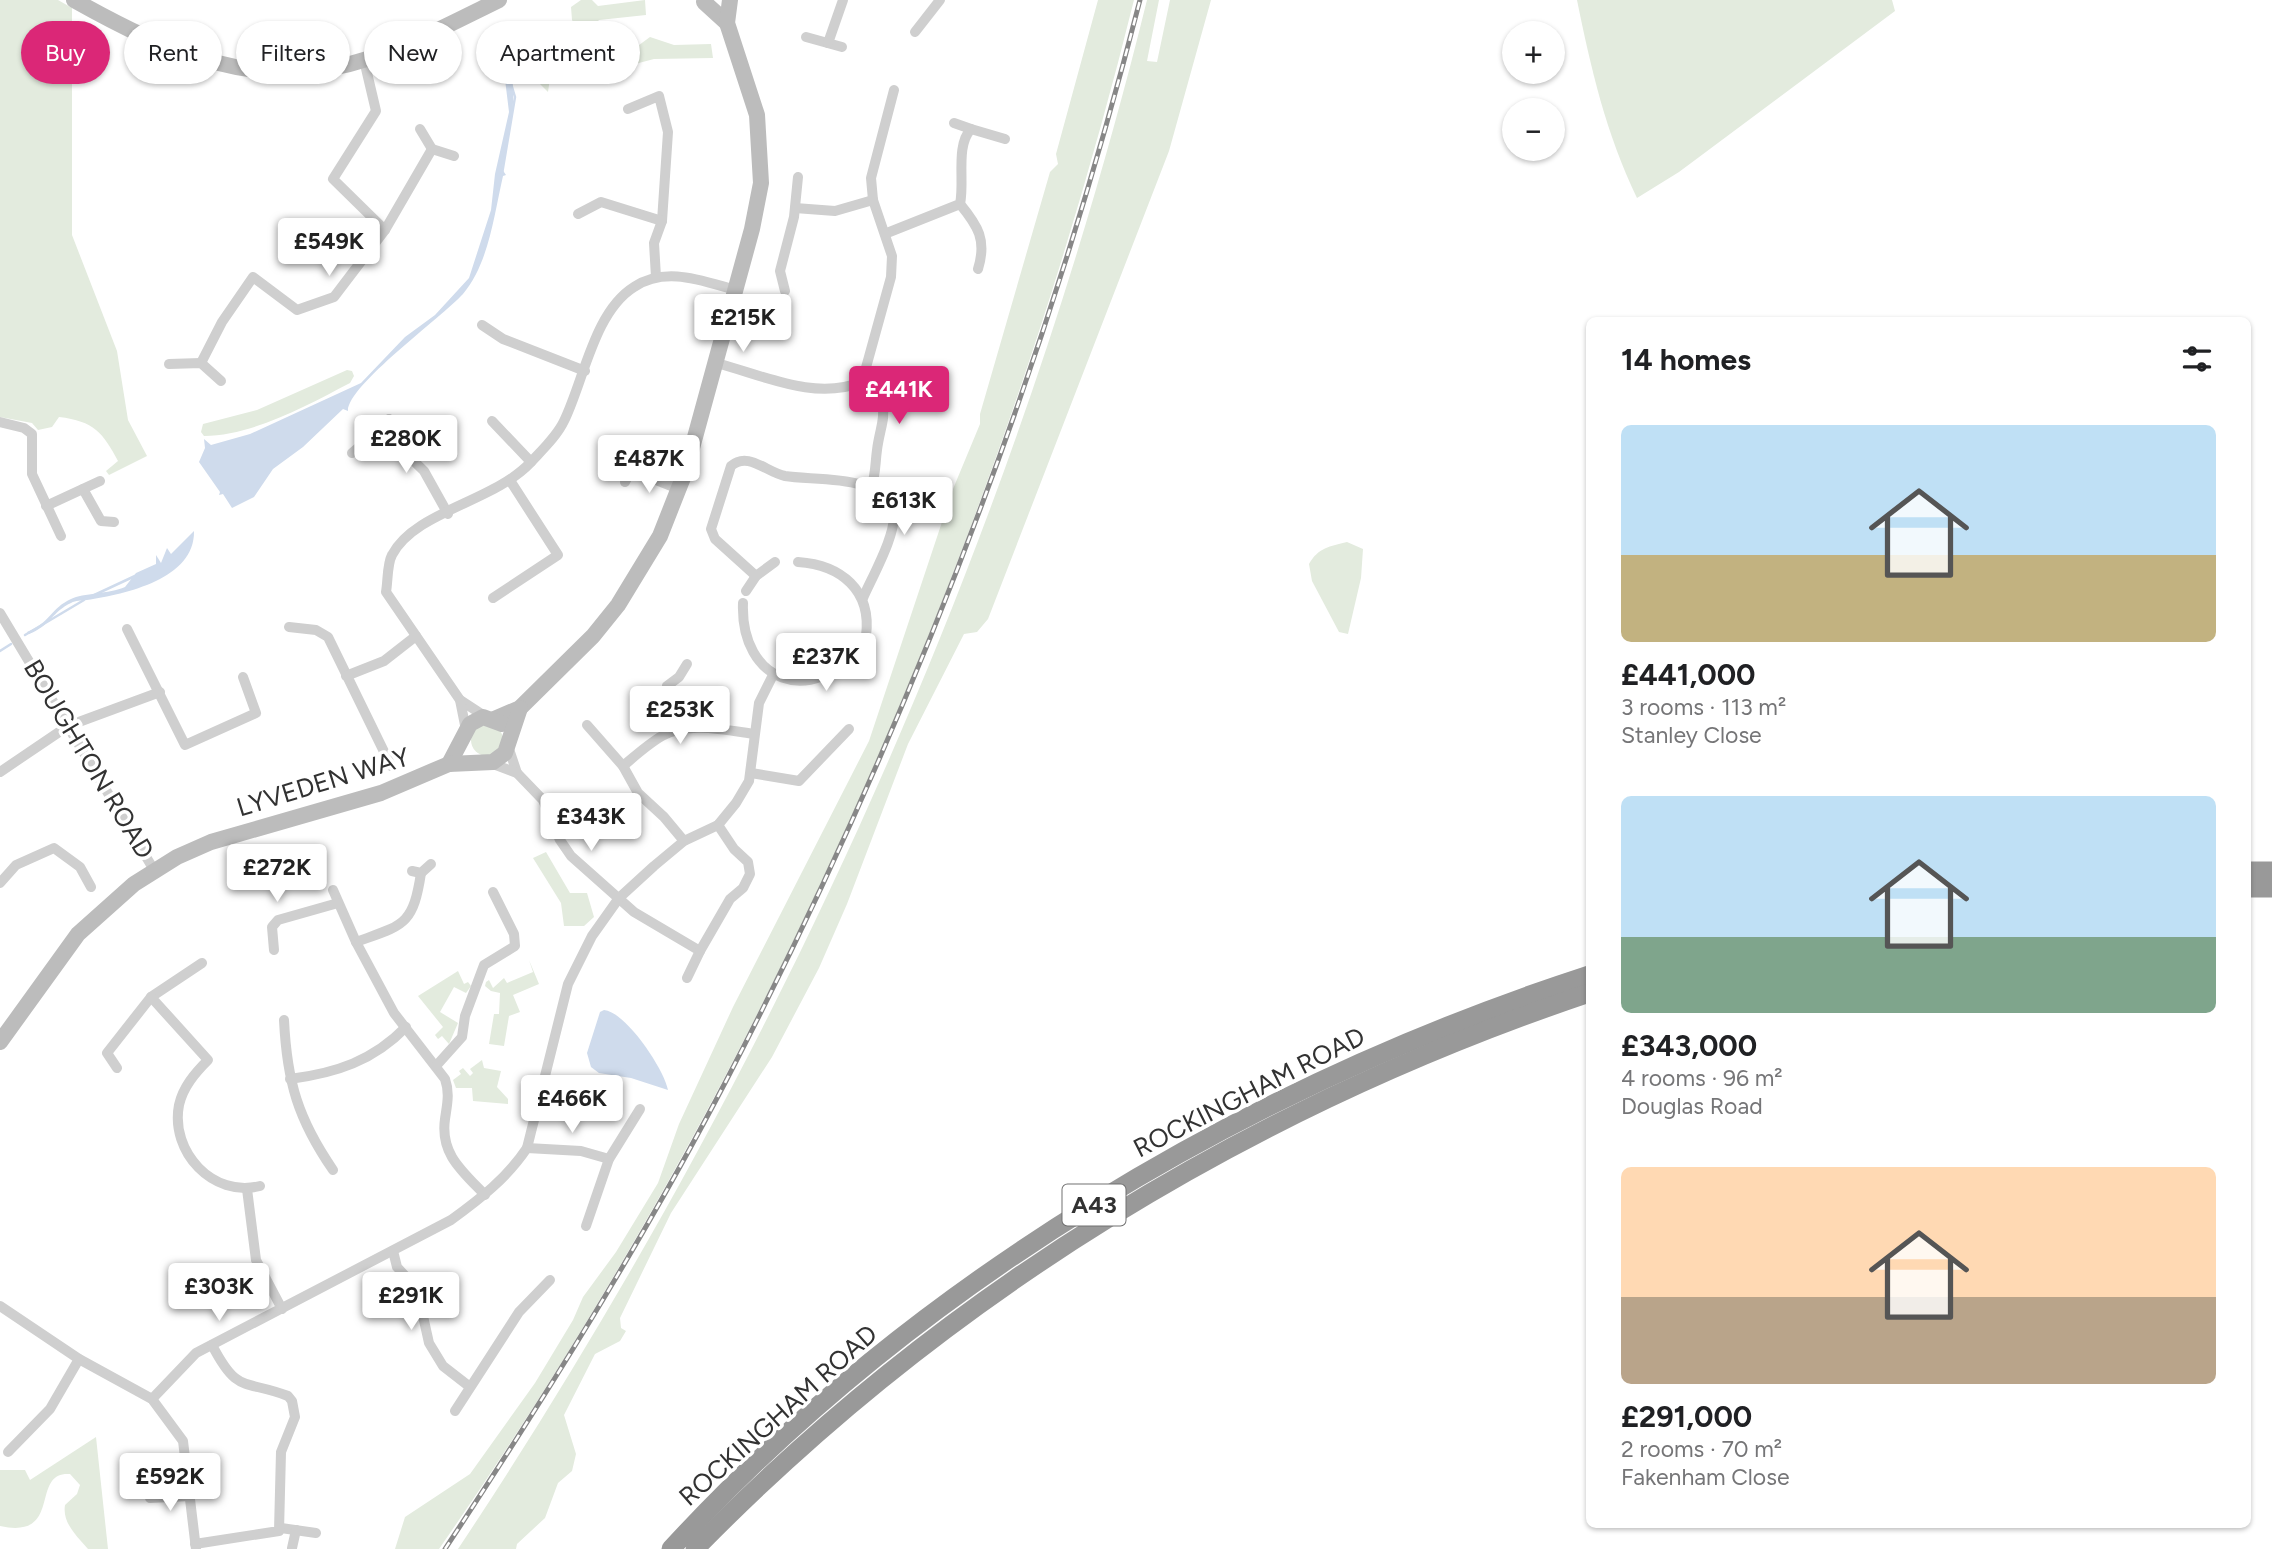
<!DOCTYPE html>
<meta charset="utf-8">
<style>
:root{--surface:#fff;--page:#f2f2f2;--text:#202124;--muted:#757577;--accent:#db2777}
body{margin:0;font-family:Figtree,sans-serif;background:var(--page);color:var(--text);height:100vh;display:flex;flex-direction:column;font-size:26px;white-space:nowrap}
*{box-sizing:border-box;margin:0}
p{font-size:23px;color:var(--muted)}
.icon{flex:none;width:38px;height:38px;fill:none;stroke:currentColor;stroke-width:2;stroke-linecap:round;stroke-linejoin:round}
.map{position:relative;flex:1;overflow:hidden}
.drawer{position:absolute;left:1586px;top:317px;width:665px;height:1211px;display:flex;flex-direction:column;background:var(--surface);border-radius:10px;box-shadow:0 2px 5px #0004}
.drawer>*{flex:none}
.top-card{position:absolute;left:21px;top:21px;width:665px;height:63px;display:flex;gap:14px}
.buttons{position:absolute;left:1502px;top:21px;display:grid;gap:14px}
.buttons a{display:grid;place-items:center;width:63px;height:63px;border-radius:50%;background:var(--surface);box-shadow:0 2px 5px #0004;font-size:35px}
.price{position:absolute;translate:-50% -60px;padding:0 16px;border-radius:7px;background:#fff;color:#222;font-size:23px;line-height:46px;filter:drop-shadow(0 2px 4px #0008)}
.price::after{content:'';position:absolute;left:50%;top:42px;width:21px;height:16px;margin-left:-10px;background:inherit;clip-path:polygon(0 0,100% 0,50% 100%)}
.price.current{background:var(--accent);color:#fff}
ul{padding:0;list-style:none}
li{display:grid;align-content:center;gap:14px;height:371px;padding:0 35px}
li span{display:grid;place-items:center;height:217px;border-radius:10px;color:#555}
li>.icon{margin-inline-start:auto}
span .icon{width:126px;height:126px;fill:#fffc;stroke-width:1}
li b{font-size:30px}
h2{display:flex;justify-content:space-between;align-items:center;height:84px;padding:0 35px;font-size:30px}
.pill{padding:0 24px;border-radius:32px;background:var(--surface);box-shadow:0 2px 5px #0004;font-size:24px;line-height:63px}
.pill.current{background:var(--accent);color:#fff}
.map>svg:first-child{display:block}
.green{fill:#e3ebde}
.water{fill:#cfdbec}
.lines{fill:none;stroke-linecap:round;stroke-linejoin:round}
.stream{stroke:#cfdbec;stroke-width:2.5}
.street{stroke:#cfcfcf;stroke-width:10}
.secondary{stroke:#bcbcbc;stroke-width:16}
.highway{stroke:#999;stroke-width:19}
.rail-casing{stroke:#878787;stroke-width:5}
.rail{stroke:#fff;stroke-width:2.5;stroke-dasharray:8;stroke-linecap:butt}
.labels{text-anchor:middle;stroke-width:7;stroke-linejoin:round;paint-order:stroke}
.shield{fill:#fff;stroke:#707070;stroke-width:2}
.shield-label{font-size:24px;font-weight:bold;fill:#323232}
.street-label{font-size:26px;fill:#323232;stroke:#fff}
</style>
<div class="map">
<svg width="2272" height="1549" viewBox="0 0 2272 1549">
<rect width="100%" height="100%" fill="#fff"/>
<g class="green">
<path d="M0,0h58l14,8v227l45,116 11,69 19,36 -38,19 -3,-4 12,-10c-15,-28 -24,-40 -59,-44l-7,10 -14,3 -6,-7 -32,-6z"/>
<path d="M581,0h11l6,6 47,-6 1,15 -47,5 -8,9 -14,-1 -5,-8 -1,-13z"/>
<path d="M1098,0h36c-136,548 -373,1085 -695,1549h-44l10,-32 65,-43 65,-91 38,-63 10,-23 33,-45 42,-69 21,-59 54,-117 136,-266 84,-252 27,-65v-10l70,-242 8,-8 -2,-10z"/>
<path d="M1147,0h12l-12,61 10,1 13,-62h41l-42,151 -181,468 -11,13 -13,2 -56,110 -61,160 -28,64 -47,89 -101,156 -51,105 1,10 5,3 -6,10 -25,13 -31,61 12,39 -4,17 -14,12 -13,35 -28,26 -1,5h-58c314,-473 553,-997 689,-1549z"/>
<path d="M1577,0h315l3,11 -216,161 -42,26c-31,-64 -46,-129 -60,-198z"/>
<path d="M650,37l24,8 37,-1 2,14 -59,1 -57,15 -47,4 -2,14 -8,-8 3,-15 9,-10 79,-8z"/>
<path d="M347,370l5,1 2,5 -4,7c-44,23 -96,52 -146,53l-3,-4 2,-8 54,-14z"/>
<path d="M1347,542l16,7 -2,29 -13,56 -9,-2 -27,-51 -3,-17c9,-16 21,-18 38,-22z"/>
<circle cx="487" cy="740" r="16"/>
<path d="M546,852l24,41h17l7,24 -10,9h-20l-3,-23 -28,-45z"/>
<path d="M529,960l10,24 -26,11 7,17 -11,4 -5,30 -15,-2 5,-30h5l1,-21 -9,-2 -6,-5 1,-4 3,-2 4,8 11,-10 3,5 26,-11z"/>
<path d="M458,971l6,13 4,-2 3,4 -5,7 -12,-6 -14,25 18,11 -9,21 -7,-8 -4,3 -3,-4 8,-8 -25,-31z"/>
<path d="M482,1060l2,8 17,3 -4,16 11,12v5l-35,-3 -1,-13h-16l-3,-8 8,-6 -2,-3 4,-3 7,8 3,-3 -3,-4z"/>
<path d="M96,1437l12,112h-20c-11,-13 -26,-26 -23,-44l12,-11 3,-9 -10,-11c-41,-3 -6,66 -70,52v-56h25l5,10z"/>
</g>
<g class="water">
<path d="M502,55c22,29 6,81 0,114l4,6 -3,1c-9,39 -14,87 -40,118 -22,24 -116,92 -115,117l-5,-2 -40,38 -30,22 -19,28 -22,11 -9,-14 -4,1 1,-3 -21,-30 6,-14 -1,-9 7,6 39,-11 111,-51 44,-46 30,-22 34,-37 22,-68 4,-36 14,-62z"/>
<path d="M194,531c1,48 -68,63 -107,69 -6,1 -11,0 -16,3 -18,8 -21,23 -42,31l-2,-2c23,-9 24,-24 44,-33 12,-6 38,-5 54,-12l11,-14 20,-9v-9l5,8 6,-15 4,6z"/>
<path d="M604,1010c22,2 60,59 64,80l-37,-12 -32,-5 -8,-6 -4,-14 13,-41z"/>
</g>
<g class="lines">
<g class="stream">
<path d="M502,174l13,-77 -6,-20"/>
<path d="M90,597l45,-21"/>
<path d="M25,635l59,-35"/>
<path d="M0,651l11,-7"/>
</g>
<g class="street">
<path d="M915,32l25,-32"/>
<path d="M806,37l36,10"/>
<path d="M828,43l15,-43"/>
<path d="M364,60l12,51 -43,68 52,51"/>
<path d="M628,109l31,-13 9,36 -6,89 -8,22 2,34"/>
<path d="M954,123l17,6"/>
<path d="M420,129l12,20"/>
<path d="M960,204c18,22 27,36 18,65"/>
<path d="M795,208l40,3 38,-11"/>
<path d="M578,214l23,-12 61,19"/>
<path d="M887,233l73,-29c5,-22 -5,-58 11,-75l34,10"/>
<path d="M785,291l-5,-20 14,-54 4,-40"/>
<path d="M482,325l21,14 82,32"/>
<path d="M201,363l21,-41 31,-45 44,33 37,-13 51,-67 47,-81 22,7"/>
<path d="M716,363c47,12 98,38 146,19l29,-105 1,-21 -19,-56 -2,-22 23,-88"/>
<path d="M169,364l32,-1 20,18"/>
<path d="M862,382c33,23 19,36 15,68 -2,14 -1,24 -6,38"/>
<path d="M492,421l39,41"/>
<path d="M0,422l24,6 8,6v40l29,62"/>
<path d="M389,437v-18"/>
<path d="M352,453l7,-6 30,-10 35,34 24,43"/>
<path d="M631,470l48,19"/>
<path d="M625,482l11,-23"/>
<path d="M83,489l18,32 13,1"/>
<path d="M46,506l54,-25"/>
<path d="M798,562c43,3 74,28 68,74"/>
<path d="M756,576l-41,-37 -4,-10 20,-63c17,-15 35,6 54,10 29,5 96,-3 108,35 6,19 -22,68 -30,87"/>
<path d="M746,591l10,-15 19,-14"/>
<path d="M493,598l65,-43 -47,-73"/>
<path d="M743,603c-3,79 69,106 117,42"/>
<path d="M0,613l154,257"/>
<path d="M289,627l27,3 12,7 63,129"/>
<path d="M127,629l58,116 71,-32 -13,-36"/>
<path d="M346,676l38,-15 32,-25"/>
<path d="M460,700l26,17"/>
<path d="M587,725l36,41 15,27 26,24 20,24"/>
<path d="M466,730l-6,-30 -74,-108c2,-11 1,-28 6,-37 23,-44 102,-53 139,-93 11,-12 26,-26 33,-41 20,-41 30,-109 70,-134 32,-21 68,-6 102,3"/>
<path d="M679,730l-12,-44 12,-9 8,-13"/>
<path d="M508,746l9,27"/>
<path d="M488,762l29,11 26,27 17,40 11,16 63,56 66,39 -13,27"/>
<path d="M623,766c12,-10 25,-22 39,-30 25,-15 64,-6 92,-2"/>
<path d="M0,772l68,-46 92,-34"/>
<path d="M751,773l48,8 50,-52"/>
<path d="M412,871l9,2 10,-9"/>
<path d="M0,883l16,-18 38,-17 26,19 11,20"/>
<path d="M333,890l23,52 38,71 51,66c5,14 2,26 0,40 -5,35 17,52 40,76"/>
<path d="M356,942c47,-17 57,-16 65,-69"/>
<path d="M274,950l-2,-23 6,-7 60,-17"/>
<path d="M700,951l30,-52 13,-11 7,-14 -2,-12 -14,-13 -16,-24"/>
<path d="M202,963l-51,34 57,63c-13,13 -25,27 -29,45 -9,47 34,93 81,81"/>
<path d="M284,1020c3,62 14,99 49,150"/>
<path d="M436,1066l26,-29 3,-21 19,-51 31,-19 -1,-12 -21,-42"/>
<path d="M117,1068l-10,-15 44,-56"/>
<path d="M290,1079c46,-6 83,-18 116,-52"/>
<path d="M527,1148l54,3 28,8"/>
<path d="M247,1189l9,71 26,49"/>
<path d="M586,1226l23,-67 31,-50"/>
<path d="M393,1251l4,16 20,22 12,54 14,23 27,21"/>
<path d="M206,1283l55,-13"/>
<path d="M0,1306l79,53 73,40 31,42 13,108"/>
<path d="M152,1399l44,-46 255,-133c29,-21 56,-42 76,-72l41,-164 24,-48 27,-38 35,-32 30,-25 34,-16 18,-22 13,-22 10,-78 14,-28"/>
<path d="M455,1411l64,-99 31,-32"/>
<path d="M8,1452l42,-43 29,-50"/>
<path d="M150,1498l39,-2"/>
<path d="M281,1528l35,5"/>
<path d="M195,1544l84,-13 2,-79 14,-35 -3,-16 -4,-5c-44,-17 -50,-1 -76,-51"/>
<path d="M292,1548l4,-18"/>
</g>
<g class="secondary">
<path d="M74,0c91,51 186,95 293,59 46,-15 89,-38 132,-59"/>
<path d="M704,2l23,21"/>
<path d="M494,719l26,-11 73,-72 25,-31 42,-69 26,-66 66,-241 9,-46 -4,-68 -30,-92 3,-23"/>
<path d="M449,764l21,-40 13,-7 19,7"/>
<path d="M0,1042l78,-108 56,-50 43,-27 34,-15 170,-49 68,-29 44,-2 12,-9 15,-45"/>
</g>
<g class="highway">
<path d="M2247,871h25"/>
<path d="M2247,888h25"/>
<path d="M671,1549c244,-266 577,-463 918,-574"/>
<path d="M695,1549c250,-256 556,-442 894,-556"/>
</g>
<defs>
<path id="rail" d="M445,1549c100,-152 198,-308 282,-470 178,-344 317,-704 413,-1079"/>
</defs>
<use href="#rail" class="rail-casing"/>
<use href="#rail" class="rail"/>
</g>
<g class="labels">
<rect class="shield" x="1062.5" y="1184.5" width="63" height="41" rx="5"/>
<g class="shield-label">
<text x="1094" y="1213">A43</text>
</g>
<g class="street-label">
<text transform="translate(89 759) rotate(59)" y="9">BOUGHTON ROAD</text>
<text transform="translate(323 782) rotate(-17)" y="9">LYVEDEN WAY</text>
<text transform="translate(1249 1092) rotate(-27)" y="9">ROCKINGHAM ROAD</text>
<text transform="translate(778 1415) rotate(-42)" y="9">ROCKINGHAM ROAD</text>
</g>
</g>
</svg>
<div class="buttons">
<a>+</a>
<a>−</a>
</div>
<b class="price" style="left:329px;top:278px">£549K</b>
<b class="price" style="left:743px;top:354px">£215K</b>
<b class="price current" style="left:899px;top:426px">£441K</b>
<b class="price" style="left:406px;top:475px">£280K</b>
<b class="price" style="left:649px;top:495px">£487K</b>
<b class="price" style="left:904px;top:537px">£613K</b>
<b class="price" style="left:826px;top:693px">£237K</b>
<b class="price" style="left:680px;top:746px">£253K</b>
<b class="price" style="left:591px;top:853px">£343K</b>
<b class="price" style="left:277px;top:904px">£272K</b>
<b class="price" style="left:572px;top:1135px">£466K</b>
<b class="price" style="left:219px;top:1323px">£303K</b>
<b class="price" style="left:411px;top:1332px">£291K</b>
<b class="price" style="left:170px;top:1513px">£592K</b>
<div class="top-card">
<a class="pill current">Buy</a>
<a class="pill">Rent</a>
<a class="pill">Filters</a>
<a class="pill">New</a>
<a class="pill">Apartment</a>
</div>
<section class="drawer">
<h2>14 homes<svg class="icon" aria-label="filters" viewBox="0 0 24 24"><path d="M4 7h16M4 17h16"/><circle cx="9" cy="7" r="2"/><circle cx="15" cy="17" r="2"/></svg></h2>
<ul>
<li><span style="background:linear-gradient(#bfe0f5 60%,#c2b280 0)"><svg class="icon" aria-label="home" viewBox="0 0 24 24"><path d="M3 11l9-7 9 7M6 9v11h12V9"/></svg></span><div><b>£441,000</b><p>3 rooms · 113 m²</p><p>Stanley Close</p></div></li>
<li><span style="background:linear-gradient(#bfe0f5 65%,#7fa58c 0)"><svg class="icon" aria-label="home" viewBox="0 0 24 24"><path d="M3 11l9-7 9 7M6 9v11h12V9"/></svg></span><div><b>£343,000</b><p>4 rooms · 96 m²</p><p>Douglas Road</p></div></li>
<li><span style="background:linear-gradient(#ffd9b3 60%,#b9a48a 0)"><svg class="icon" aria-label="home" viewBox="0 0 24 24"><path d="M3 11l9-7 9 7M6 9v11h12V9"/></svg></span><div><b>£291,000</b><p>2 rooms · 70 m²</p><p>Fakenham Close</p></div></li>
</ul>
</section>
</div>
